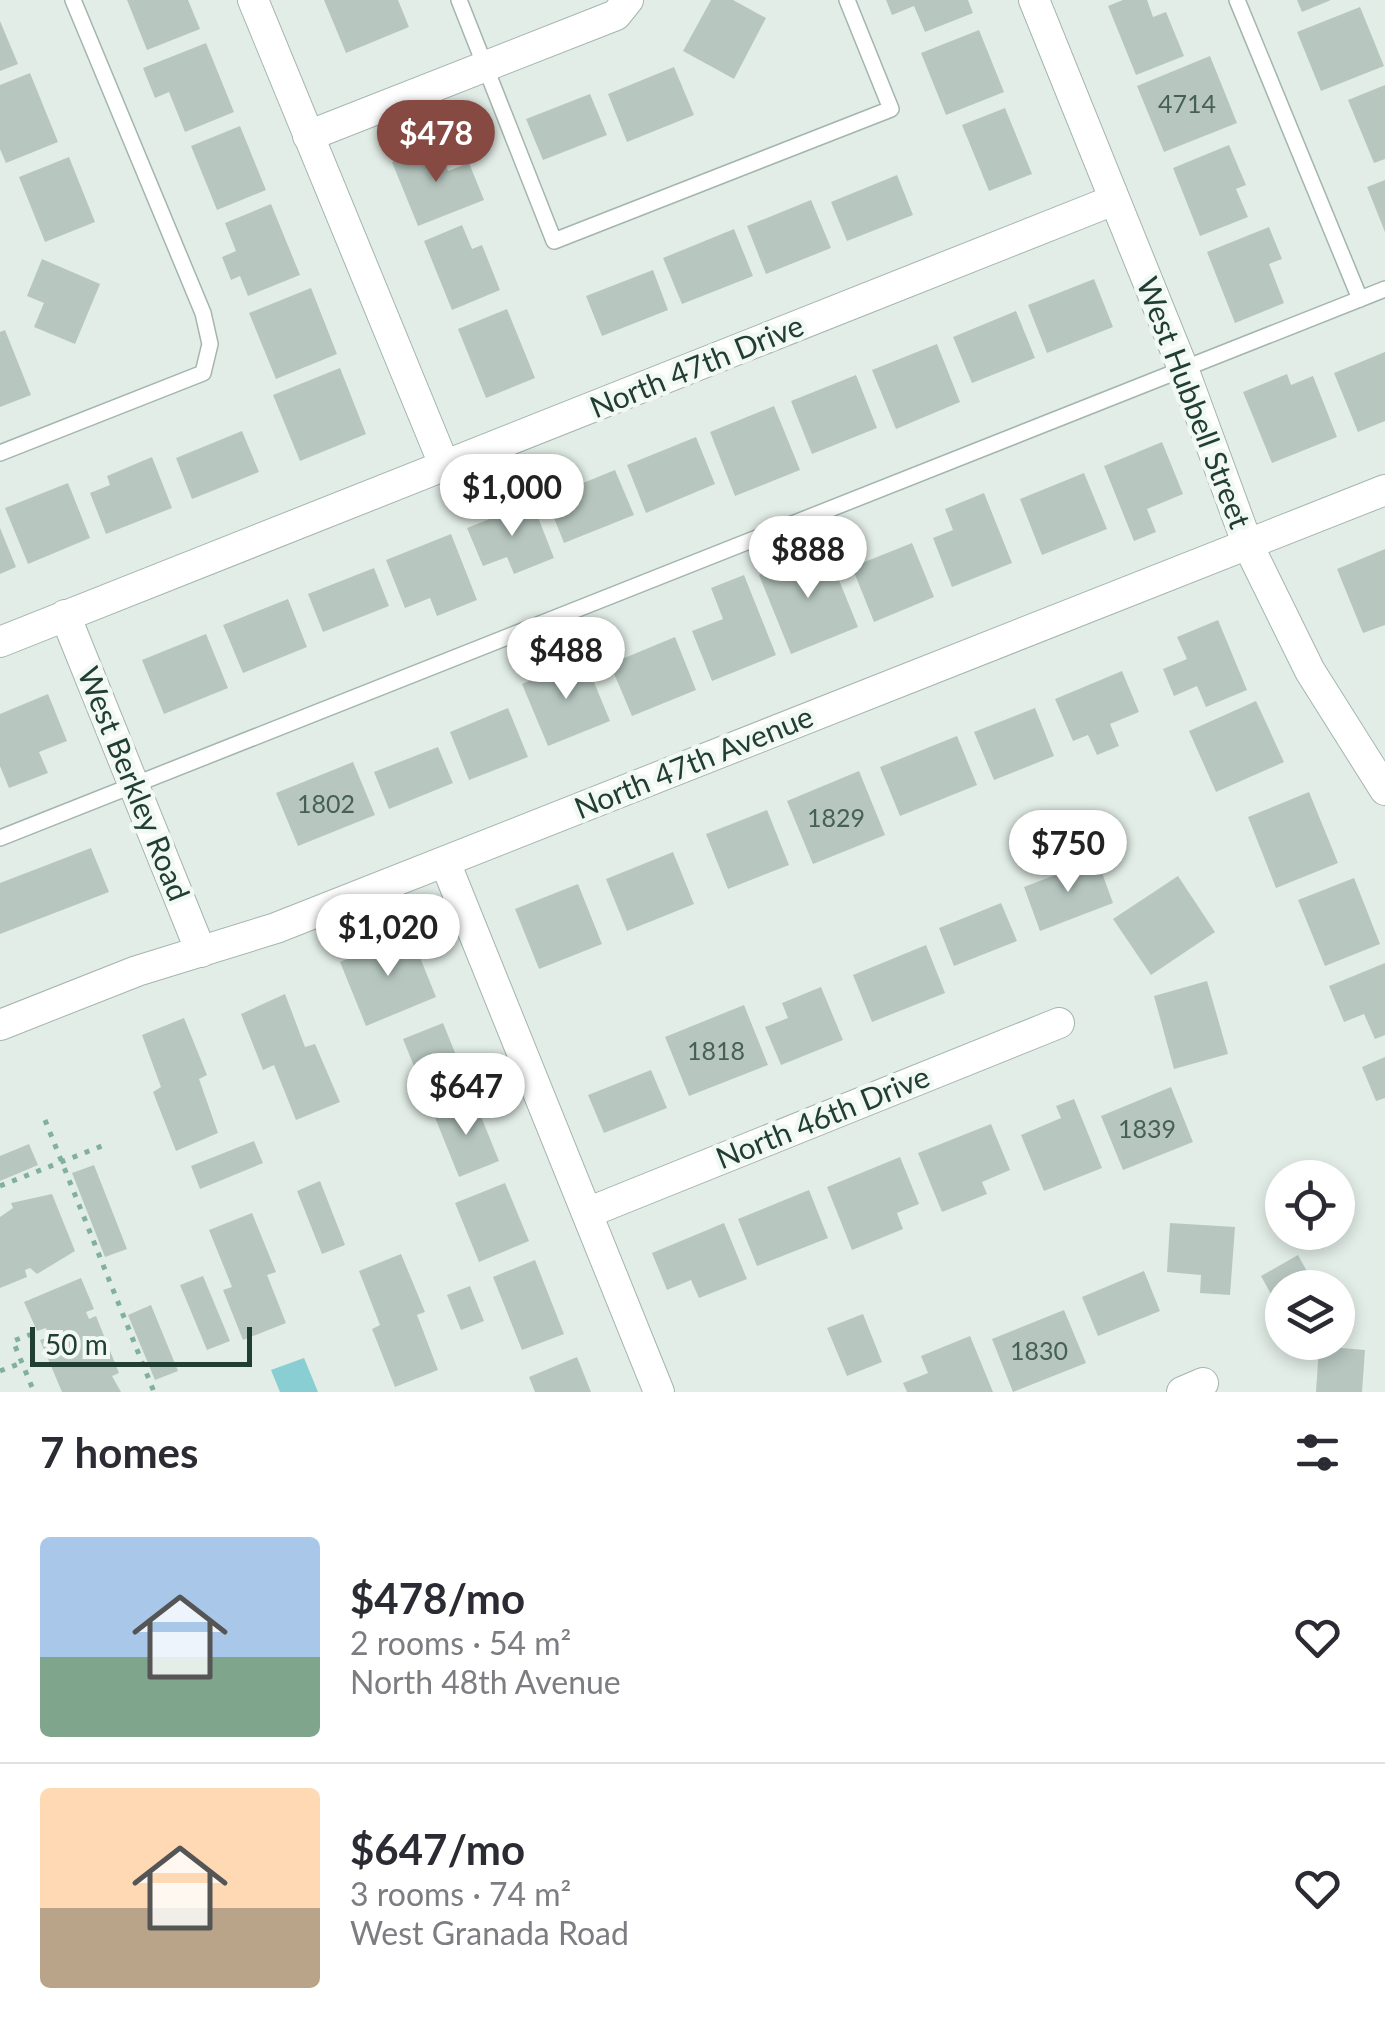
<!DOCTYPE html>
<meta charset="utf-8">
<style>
:root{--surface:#fff;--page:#f7f7f7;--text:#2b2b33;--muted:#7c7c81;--line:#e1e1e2;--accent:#864a43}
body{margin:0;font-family:Lato,sans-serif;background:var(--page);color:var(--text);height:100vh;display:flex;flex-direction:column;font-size:38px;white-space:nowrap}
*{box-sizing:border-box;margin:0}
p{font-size:32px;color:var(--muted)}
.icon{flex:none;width:55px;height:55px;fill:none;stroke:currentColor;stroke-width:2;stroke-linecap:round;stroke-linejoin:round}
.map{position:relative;height:1392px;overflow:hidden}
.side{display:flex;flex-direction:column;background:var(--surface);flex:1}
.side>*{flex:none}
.fabs{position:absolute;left:1265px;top:1160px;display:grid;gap:20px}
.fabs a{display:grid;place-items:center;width:90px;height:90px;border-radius:50%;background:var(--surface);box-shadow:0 5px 15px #0003;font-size:50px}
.scale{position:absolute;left:30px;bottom:25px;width:222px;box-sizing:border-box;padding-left:10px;border:5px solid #213e34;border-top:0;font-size:28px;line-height:35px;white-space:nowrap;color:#213e34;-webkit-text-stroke:8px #f2f9f5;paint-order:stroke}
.price{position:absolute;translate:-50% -85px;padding:0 22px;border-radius:35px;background:#fff;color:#222;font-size:32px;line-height:65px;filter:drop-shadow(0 2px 5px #0008)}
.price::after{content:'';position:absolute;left:50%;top:60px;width:30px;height:22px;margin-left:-15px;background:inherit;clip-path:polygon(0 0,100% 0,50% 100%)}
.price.active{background:var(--accent);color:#fff}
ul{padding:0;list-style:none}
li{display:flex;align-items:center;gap:30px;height:250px;padding:0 40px}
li+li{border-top:2px solid var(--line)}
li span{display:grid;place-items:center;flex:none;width:280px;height:200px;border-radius:10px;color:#555}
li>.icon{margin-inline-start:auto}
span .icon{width:120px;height:120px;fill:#fffc;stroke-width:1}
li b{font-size:42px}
h2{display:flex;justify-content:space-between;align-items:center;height:120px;padding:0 40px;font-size:42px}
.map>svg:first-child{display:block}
.water{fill:#88ced3}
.building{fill:#b7c7c0}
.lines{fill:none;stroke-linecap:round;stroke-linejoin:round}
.service-casing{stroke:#a4b5ae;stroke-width:18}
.minor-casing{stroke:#a4b5ae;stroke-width:32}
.path{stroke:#81b19e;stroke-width:5;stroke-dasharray:5 8;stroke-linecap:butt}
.service{stroke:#fff;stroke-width:15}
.minor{stroke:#fff;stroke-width:30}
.labels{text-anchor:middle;stroke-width:9;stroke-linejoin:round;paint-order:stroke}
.number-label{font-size:25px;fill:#466057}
.street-label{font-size:30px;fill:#213e34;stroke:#f2f9f5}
</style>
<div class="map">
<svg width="1385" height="1392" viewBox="0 0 1385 1392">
<rect width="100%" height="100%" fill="#e2ede7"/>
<path class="water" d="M304,1358l14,34h-38l-9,-22z"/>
<g class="building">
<path d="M127,0h61l12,29 -53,21z"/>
<path d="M324,0h74l11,27 -63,26z"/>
<path d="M711,0h22l33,18 -32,61 -51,-28z"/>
<path d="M886,0h82l5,13 -48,19 -11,-26 -22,9z"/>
<path d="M1123,0h24l6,17 13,-5 18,44 -48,19 -28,-69z"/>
<path d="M1297,0h34l-29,12z"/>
<path d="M1360,7l24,59 -63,25 -24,-59z"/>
<path d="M0,21l18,43 -18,7z"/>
<path d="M979,30l25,62 -58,23 -25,-62z"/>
<path d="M206,43l28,69 -49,20 -16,-40 -14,6 -12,-30z"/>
<path d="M1210,56l27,67 -73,29 -27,-66z"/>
<path d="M674,67l20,48 -67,27 -19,-48z"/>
<path d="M30,73l28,69 -52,21 -6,-14v-64z"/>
<path d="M1385,85v74l-11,4 -26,-63z"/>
<path d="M590,94l17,41 -64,25 -17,-41z"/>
<path d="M1005,108l27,66 -43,17 -27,-66z"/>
<path d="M240,126l26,64 -49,20 -26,-64z"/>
<path d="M437,143l11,28 21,-8 15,37 -66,26 -26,-64z"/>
<path d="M1229,145l17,40 -10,4 12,28 -48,19 -27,-68z"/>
<path d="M69,157l26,65 -50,20 -26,-65z"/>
<path d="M897,175l16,40 -66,26 -16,-39z"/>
<path d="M1385,180v52l-18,-45z"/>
<path d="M811,200l20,48 -65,26 -19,-48z"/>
<path d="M271,204l29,71 -52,21 -8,-20 -9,4 -9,-23 14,-6 -11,-28z"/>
<path d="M462,225l10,24 10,-4 18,45 -48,20 -28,-69z"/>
<path d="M1269,227l13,32 -13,5 15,39 -49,20 -28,-71z"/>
<path d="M734,229l19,47 -71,28 -19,-46z"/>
<path d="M42,259l58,25 -25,60 -41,-17 10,-24 -17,-7z"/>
<path d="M653,270l15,40 -66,26 -16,-40z"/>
<path d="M1094,279l19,48 -66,26 -19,-48z"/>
<path d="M311,288l26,66 -61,25 -27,-66z"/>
<path d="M507,309l28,69 -49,20 -28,-69z"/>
<path d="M1016,311l19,47 -63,25 -19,-46z"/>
<path d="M5,330l26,65 -31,12v-75z"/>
<path d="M937,344l23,58 -64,27 -24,-59z"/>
<path d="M1385,352v69l-27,11 -24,-59z"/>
<path d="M340,368l26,66 -66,27 -27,-66z"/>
<path d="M1287,374l4,11 22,-9 24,61 -65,26 -29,-71z"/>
<path d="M856,375l21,53 -65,26 -21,-53z"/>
<path d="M774,406l26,64 -65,26 -25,-64z"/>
<path d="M242,431l17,41 -67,27 -16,-41z"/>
<path d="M696,437l19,47 -69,29 -19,-48z"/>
<path d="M1162,442l21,52 -36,15 9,23 -22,9 -30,-75z"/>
<path d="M152,457l20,51 -66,26 -16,-41 20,-8 -3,-9z"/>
<path d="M615,470l19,45 -70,28 -18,-45z"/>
<path d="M1084,473l23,56 -65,26 -22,-56z"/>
<path d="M68,483l22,55 -62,26 -23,-56z"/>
<path d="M984,493l28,70 -60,24 -19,-49 20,-8 -8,-21z"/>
<path d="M532,502l22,56 -40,16 -7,-17 -24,9 -16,-38z"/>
<path d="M0,528l16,39 -16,7z"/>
<path d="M451,534l26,66 -40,16 -7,-18 -25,10 -19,-48z"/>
<path d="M912,543l22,54 -60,25 -22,-55z"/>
<path d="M826,548l32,79 -67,27 -32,-79z"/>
<path d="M1385,549v76l-22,8 -26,-64z"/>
<path d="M374,568l15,38 -66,26 -15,-38z"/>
<path d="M744,575l32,80 -64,26 -20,-50 31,-12 -12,-31z"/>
<path d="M288,599l19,48 -64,26 -20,-48z"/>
<path d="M1218,620l29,70 -41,17 -9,-21 -23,10 -11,-27 24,-10 -10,-22z"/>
<path d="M206,634l22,54 -64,26 -22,-54z"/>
<path d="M675,637l21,53 -64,26 -22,-52z"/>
<path d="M584,658l26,63 -62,25 -26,-62z"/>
<path d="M1122,671l17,41 -29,12 9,22 -22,9 -9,-20 -15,6 -18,-42z"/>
<path d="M48,694l19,47 -28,11 9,21 -39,15 -9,-22v-52z"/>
<path d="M1256,701l28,61 -68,30 -27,-61z"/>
<path d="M508,708l20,49 -59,23 -19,-48z"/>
<path d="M1035,708l19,48 -60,24 -20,-48z"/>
<path d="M957,736l20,49 -77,31 -20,-49z"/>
<path d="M438,747l15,36 -64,26 -15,-37z"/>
<path d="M353,762l22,53 -77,31 -22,-53z"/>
<path d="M859,771l26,64 -72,29 -26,-63z"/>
<path d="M1309,792l29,71 -62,25 -28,-71z"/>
<path d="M767,810l22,55 -61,24 -22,-55z"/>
<path d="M91,848l18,44 -109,42v-51z"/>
<path d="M673,852l21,52 -67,27 -21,-52z"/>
<path d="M1097,859l16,44 -73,28 -16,-44z"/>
<path d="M1178,876l37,56 -64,43 -38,-56z"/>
<path d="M1354,878l26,66 -55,22 -27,-66z"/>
<path d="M578,884l24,60 -63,25 -24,-60z"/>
<path d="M1001,903l16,38 -63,25 -15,-38z"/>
<path d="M410,933l26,64 -70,29 -26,-64z"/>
<path d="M926,945l19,48 -73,29 -19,-47z"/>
<path d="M1385,963v72l-10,4 -11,-25 -20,8 -15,-36z"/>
<path d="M1207,981l21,73 -54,15 -20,-73z"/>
<path d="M821,987l22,53 -62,25 -16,-38 23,-9 -6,-15z"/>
<path d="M285,994l20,53 10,-3 25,58 -44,18 -22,-55 -11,5 -22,-56z"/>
<path d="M744,1005l24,60 -79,31 -24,-59z"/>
<path d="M184,1018l23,57 -8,4 19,54 -42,18 -23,-59 8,-5 -19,-52z"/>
<path d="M443,1023l25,62 -40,16 -25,-62z"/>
<path d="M1385,1057v41l-9,3 -14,-34z"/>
<path d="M651,1070l16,38 -63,25 -16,-38z"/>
<path d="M1171,1087l22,55 -70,28 -22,-54z"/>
<path d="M474,1099l25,62 -40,16 -25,-62z"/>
<path d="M1074,1099l28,69 -58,23 -23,-56 40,-17 -5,-12z"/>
<path d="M991,1124l19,46 -28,12 5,12 -45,18 -24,-59z"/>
<path d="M254,1141l9,22 -63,26 -9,-23z"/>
<path d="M29,1144l9,21 -38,16v-25z"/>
<path d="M900,1157l19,47 -22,9 6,16 -51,21 -25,-63z"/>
<path d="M94,1165l33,84 -22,8 -33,-84z"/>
<path d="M320,1181l25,64 -23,9 -25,-63z"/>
<path d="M505,1183l24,58 -50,21 -24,-59z"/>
<path d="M809,1190l19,48 -71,28 -19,-47z"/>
<path d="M52,1194l23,57 -38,23 -7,-6 -5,2 2,7 -27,11v-71l13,-9 -2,-5z"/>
<path d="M252,1213l24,59 -9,3 19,48 -43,17 -20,-50 9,-3 -23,-57z"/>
<path d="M724,1223l23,56 -48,19 -8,-18 -24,10 -15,-37z"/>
<path d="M1170,1223l65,4 -5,68 -30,-2 1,-18 -34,-3z"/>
<path d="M401,1254l24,58 -8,3 21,55 -43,17 -23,-58 8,-4 -21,-54z"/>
<path d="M1298,1255l17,31 7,-4 3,6h-43v26l-21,-38z"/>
<path d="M535,1260l29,74 -42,16 -29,-73z"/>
<path d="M1144,1271l16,40 -62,25 -16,-39z"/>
<path d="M203,1276l27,65 -23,9 -27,-65z"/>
<path d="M81,1278l13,31 -8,3 3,7 7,-3 23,57 -7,3 9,16h-59l-22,-52 9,-3 -3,-9 -9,3 -13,-29z"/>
<path d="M470,1286l14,35 -23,9 -14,-35z"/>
<path d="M151,1305l27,66 -23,9 -27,-65z"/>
<path d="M1064,1310l22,53 -73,29 -21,-53z"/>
<path d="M863,1314l19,48 -35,14 -20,-48z"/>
<path d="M970,1336l23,56h-86l-4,-9 25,-10 -7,-17z"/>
<path d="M1319,1346l46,4 -3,42h-46z"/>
<path d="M577,1357l14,35h-56l-6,-15z"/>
</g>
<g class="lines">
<defs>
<g id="service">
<path d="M459,0l95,241 337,-132 -44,-109"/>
<path d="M1237,0l123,299"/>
<path d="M0,453l203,-80 7,-29 -7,-31 -130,-313"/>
<path d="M0,838l1385,-549"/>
</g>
<g id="minor">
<path d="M253,0l192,467"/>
<path d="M1034,0l150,371 63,172 63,128 75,119"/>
<path d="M308,136l308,-121 12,-15"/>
<path d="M65,615l136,337"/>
<path d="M0,642l1114,-442"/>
<path d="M445,862l214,530"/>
<path d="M0,1025l137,-54 139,-43 1109,-438"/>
<path d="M587,1213l472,-190"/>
<path d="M1182,1392l21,-9"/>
</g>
</defs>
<use href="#service" class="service-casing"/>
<use href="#minor" class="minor-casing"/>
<g class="path">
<path d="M45,1120l109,272"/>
<path d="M0,1186l107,-42"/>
<path d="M32,1334l-19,7 21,51"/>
<path d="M0,1371l21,-8"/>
</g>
<use href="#service" class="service"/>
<use href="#minor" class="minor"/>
</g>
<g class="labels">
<g class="number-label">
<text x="1187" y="113">4714</text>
<text x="326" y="813">1802</text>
<text x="836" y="827">1829</text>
<text x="716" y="1060">1818</text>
<text x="1147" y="1138">1839</text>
<text x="1039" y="1360">1830</text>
</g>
<g class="street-label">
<text transform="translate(697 367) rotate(-22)" y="10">North 47th Drive</text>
<text transform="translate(1193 403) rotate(69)" y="10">West Hubbell Street</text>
<text transform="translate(694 763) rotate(-22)" y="10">North 47th Avenue</text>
<text transform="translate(133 784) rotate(68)" y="10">West Berkley Road</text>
<text transform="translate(823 1118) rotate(-22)" y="10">North 46th Drive</text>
</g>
</g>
</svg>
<div class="fabs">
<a><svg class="icon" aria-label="locate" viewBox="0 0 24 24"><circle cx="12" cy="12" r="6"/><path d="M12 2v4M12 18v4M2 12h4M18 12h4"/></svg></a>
<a><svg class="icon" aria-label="layers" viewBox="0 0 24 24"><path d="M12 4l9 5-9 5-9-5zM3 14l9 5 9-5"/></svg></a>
</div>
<div class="scale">50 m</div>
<b class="price active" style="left:436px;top:185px">$478</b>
<b class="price" style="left:512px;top:539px">$1,000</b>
<b class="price" style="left:808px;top:601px">$888</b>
<b class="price" style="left:566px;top:702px">$488</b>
<b class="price" style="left:1068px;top:895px">$750</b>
<b class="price" style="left:388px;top:979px">$1,020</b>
<b class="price" style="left:466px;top:1138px">$647</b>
</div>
<section class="side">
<h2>7 homes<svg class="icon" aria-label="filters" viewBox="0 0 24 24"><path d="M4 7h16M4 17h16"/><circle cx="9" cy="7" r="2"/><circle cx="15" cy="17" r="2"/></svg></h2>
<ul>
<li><span style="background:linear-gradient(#a9c7e8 60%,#7fa58c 0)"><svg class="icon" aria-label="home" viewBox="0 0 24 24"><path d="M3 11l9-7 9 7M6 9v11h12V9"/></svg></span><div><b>$478/mo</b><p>2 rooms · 54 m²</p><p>North 48th Avenue</p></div><svg class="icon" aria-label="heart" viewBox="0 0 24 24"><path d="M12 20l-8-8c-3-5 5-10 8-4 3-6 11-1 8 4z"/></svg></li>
<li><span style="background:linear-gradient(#ffd9b3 60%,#b9a48a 0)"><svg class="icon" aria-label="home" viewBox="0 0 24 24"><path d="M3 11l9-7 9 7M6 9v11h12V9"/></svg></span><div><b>$647/mo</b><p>3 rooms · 74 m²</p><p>West Granada Road</p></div><svg class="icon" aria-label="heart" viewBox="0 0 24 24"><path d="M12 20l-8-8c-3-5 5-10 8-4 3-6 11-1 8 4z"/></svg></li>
</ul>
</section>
